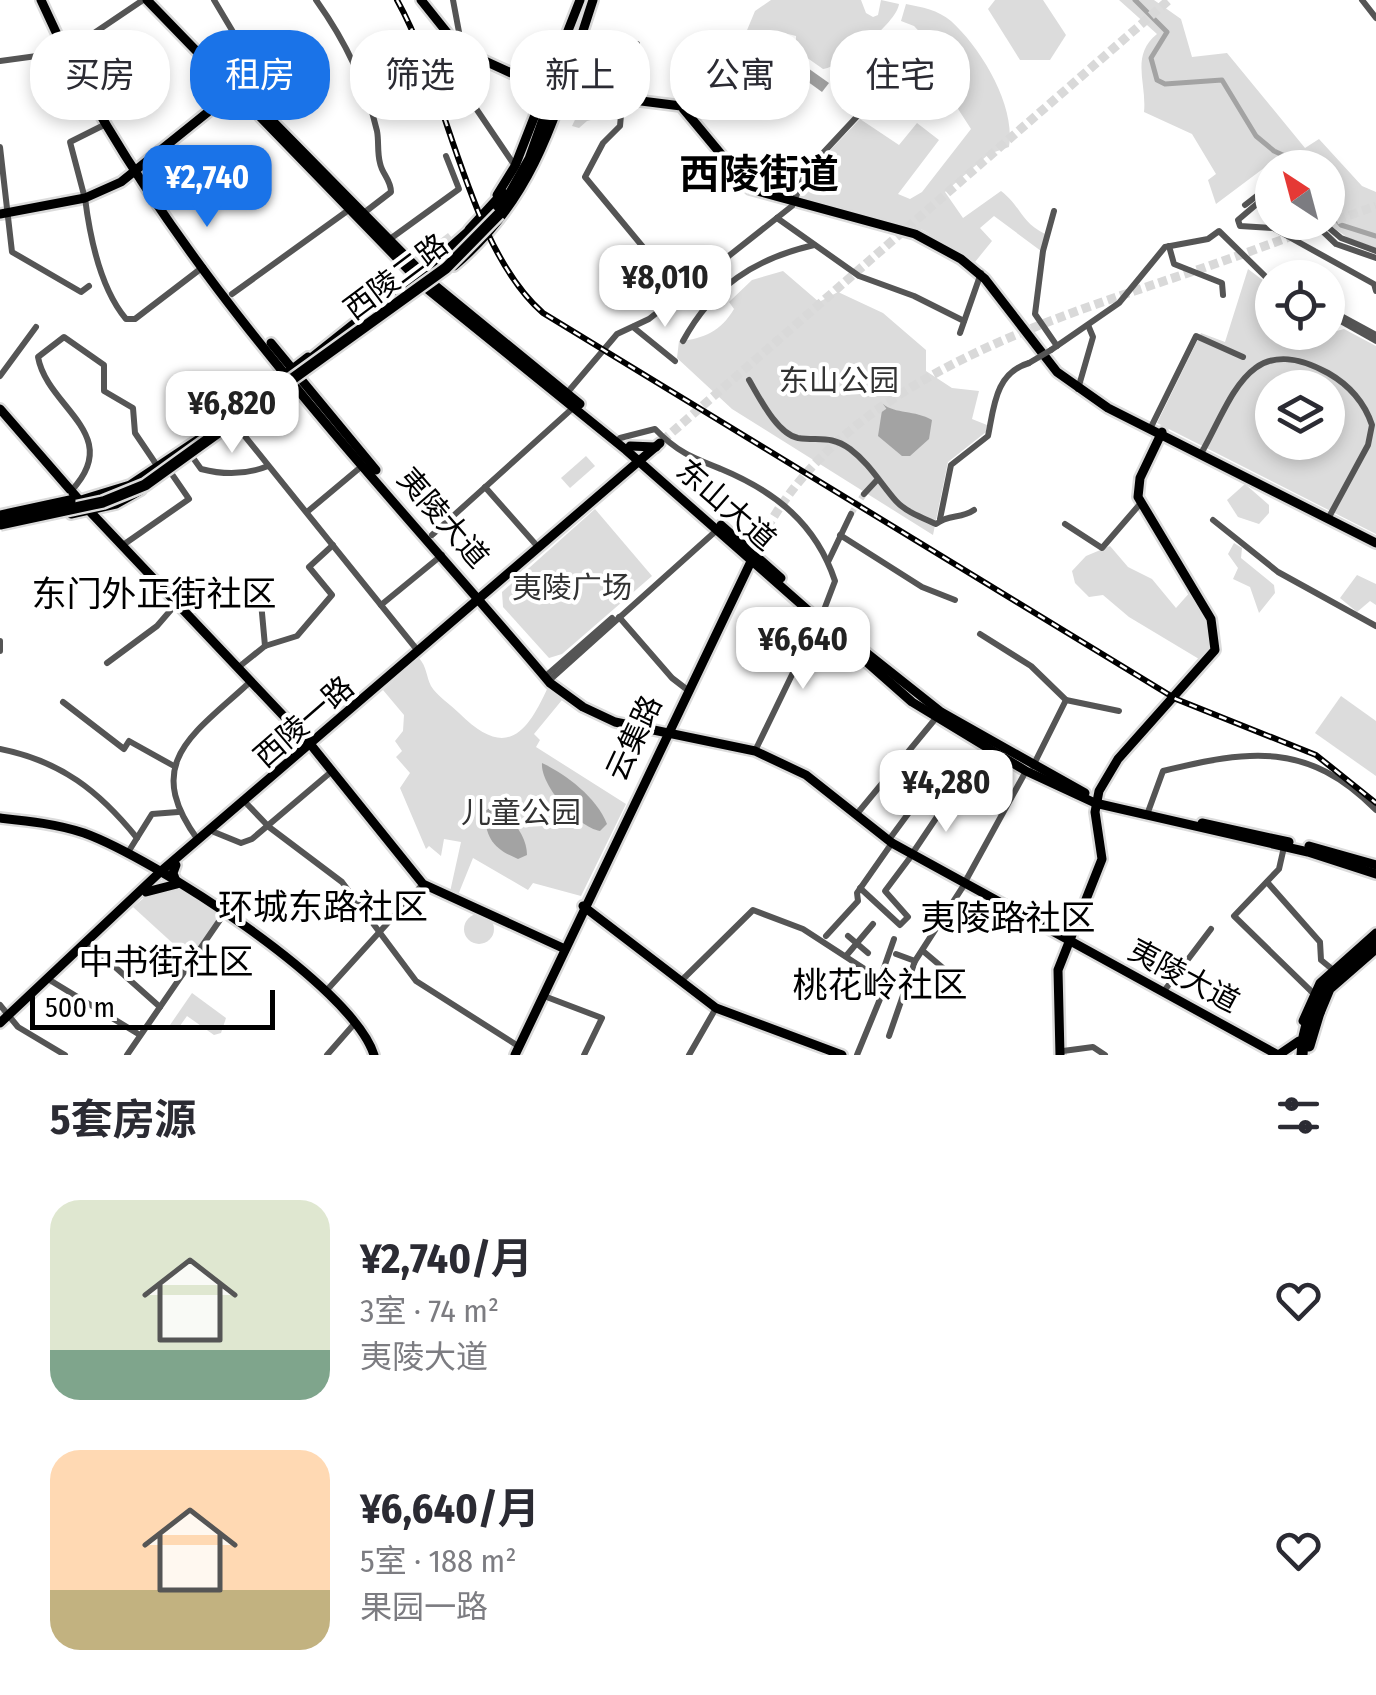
<!DOCTYPE html>
<html lang="zh">
<meta charset="utf-8">
<style>
:root{--surface:#fff;--page:#f2f2f3;--text:#2b2b33;--muted:#7c7c81;--accent:#1a73e8}
body{margin:0;font-family:"Fira Sans Condensed","Noto Sans SC",sans-serif;background:var(--page);color:var(--text);height:100vh;display:flex;flex-direction:column;font-size:38px;white-space:nowrap}
*{box-sizing:border-box;margin:0}
p{font-size:32px;color:var(--muted)}
.icon{flex:none;width:55px;height:55px;fill:none;stroke:currentColor;stroke-width:2;stroke-linecap:round;stroke-linejoin:round}
.map{position:relative;height:1055px;overflow:hidden}
.drawer{display:flex;flex-direction:column;background:var(--surface);flex:1}
.drawer>*{flex:none}
.top-card{position:absolute;left:30px;top:30px;width:1318px;height:90px;display:flex;gap:20px}
.needle{width:65px;rotate:324deg}
.buttons{position:absolute;left:1255px;top:150px;display:grid;gap:20px}
.buttons a{display:grid;place-items:center;width:90px;height:90px;border-radius:50%;background:var(--surface);box-shadow:0 5px 15px #0003;font-size:50px}
.scale{position:absolute;left:30px;bottom:25px;width:245px;box-sizing:border-box;padding-left:10px;border:5px solid #000;border-top:0;font-size:28px;line-height:35px;white-space:nowrap;color:#000;-webkit-text-stroke:8px #fff;paint-order:stroke}
.price{position:absolute;translate:-50% -85px;padding:0 22px;border-radius:20px;background:#fff;color:#222;font-size:32px;line-height:65px;filter:drop-shadow(0 2px 5px #0008)}
.price::after{content:'';position:absolute;left:50%;top:60px;width:30px;height:22px;margin-left:-15px;background:inherit;clip-path:polygon(0 0,100% 0,50% 100%)}
.price.selected{background:var(--accent);color:#fff}
ul{padding:0;list-style:none}
li{display:flex;align-items:center;gap:30px;height:250px;padding:0 50px}
li span{display:grid;place-items:center;flex:none;width:280px;height:200px;border-radius:30px;color:#555}
li>.icon{margin-inline-start:auto}
span .icon{width:120px;height:120px;fill:#fffc;stroke-width:1}
li b{font-size:42px}
h2{display:flex;justify-content:space-between;align-items:center;height:120px;padding:0 50px;font-size:42px}
.chip{padding:0 35px;border-radius:40px;background:var(--surface);box-shadow:0 5px 15px #0003;font-size:35px;line-height:90px}
.chip.selected{background:var(--accent);color:#fff}
.map>svg:first-child{display:block}
.green{fill:#dcdcdc;fill-rule:evenodd}
.water{fill:#a3a3a3}
.lines{fill:none;stroke-linecap:round;stroke-linejoin:round}
.canal{stroke:#a3a3a3;stroke-width:5}
.minor-tunnel{stroke:#d9d9d9;stroke-width:6;stroke-dasharray:6 3;stroke-linecap:butt}
.major-tunnel{stroke:#d9d9d9;stroke-width:9;stroke-dasharray:9 4.5;stroke-linecap:butt}
.highway-tunnel{stroke:#d9d9d9;stroke-width:11;stroke-dasharray:11 5.5;stroke-linecap:butt}
.major-casing{stroke:#dbdbdb;stroke-width:14}
.highway-casing{stroke:#dbdbdb;stroke-width:16}
.minor{stroke:#555;stroke-width:6}
.major{stroke:#000;stroke-width:9}
.highway{stroke:#000;stroke-width:11}
.rail-casing{stroke:#000;stroke-width:6}
.rail{stroke:#fff;stroke-width:2.5;stroke-dasharray:8;stroke-linecap:butt}
.highway-bridge-casing{stroke:#dbdbdb;stroke-width:16;stroke-linecap:butt}
.minor-bridge{stroke:#555;stroke-width:6}
.highway-bridge{stroke:#000;stroke-width:11}
.labels{text-anchor:middle;stroke-width:8;stroke-linejoin:round;paint-order:stroke}
.street-label{font-size:30px;fill:#000;stroke:#fff}
.park-label{font-size:30px;fill:#333;stroke:#fff}
.quarter-label{font-size:35px;fill:#000;stroke:#fff}
.district-label{font-size:40px;font-weight:bold;fill:#000;stroke:#fff}
</style>
<div class="map">
<svg width="1376" height="1055" viewBox="0 0 1376 1055">
<rect width="100%" height="100%" fill="#fff"/>
<g class="green">
<path d="M771,0h90l5,13 7,4 5,-2 3,-15 18,4c-2,19 -58,63 -76,65l-27,-19v-14l-12,-3 -25,33 -8,1 -11,-20 15,-36z"/>
<path d="M995,0h48l23,35 -16,25h-30l-32,-51z"/>
<path d="M1119,0h35l27,19 11,38 35,-4 78,95 14,-9 43,47 14,6v56l-28,-10 -21,-15 1,-55 -60,-3 -52,39 -8,-24 8,-6 -24,-40 -48,-22c3,-29 -14,-56 13,-78z"/>
<path d="M906,4c16,3 32,6 45,17 30,27 65,85 58,126l-20,7 -44,38 18,26 38,-27c21,16 19,31 44,43l-4,17 -47,-35 -14,12 12,13 -17,21 -52,-32 -121,-33 8,-26 50,-52 39,26 18,-22 22,17 -41,54 12,5 12,-7 49,-63 -20,-31 15,-17 -52,-55 -13,-5z"/>
<path d="M584,101l36,4 -2,8 -31,8 -8,7 -7,-2z"/>
<path d="M475,215l1,3 -54,49 -8,-8 34,-26 4,5z"/>
<path d="M1248,269l24,18v45l53,2 19,-5 32,17v188l-219,-111 44,-90 24,9zM1272,388h56v54h-56z"/>
<path d="M783,271l36,31 19,-10 45,21 43,37v21l26,17 27,3 -7,28 15,6 -1,7 -38,30 -15,73 -201,-126 -55,-51 2,-17c25,-2 42,-10 55,-32l-5,-7 23,-22z"/>
<path d="M586,456l9,10 -25,22 -9,-10z"/>
<path d="M1245,484l24,21v8l-10,11 -21,-7 -11,-17z"/>
<path d="M595,509l57,67 -90,78 -13,4 -46,-51 -1,-15z"/>
<path d="M1234,543l8,5 -1,10 33,27 1,8 -16,20 -9,-26 -17,-8 5,-11 -10,-14z"/>
<path d="M1110,546l18,21 24,12 24,29 16,-18c14,25 27,46 12,72l-75,-45 -26,-22 -14,2 -14,-14 -3,-12 14,-15z"/>
<path d="M1357,575l19,9v21l-6,-4 -13,11 -17,-14z"/>
<path d="M419,658c8,9 7,18 12,28 6,10 20,19 28,27 46,46 67,23 89,-26l14,13 -28,34 6,6 -4,7 90,57 -45,92 -48,-13 -5,7 -55,-32 -15,37 -8,-3 11,-50 -17,-3 -3,17 -12,-10 -3,3 -26,-61 10,-15 -14,-16 6,-6 -7,-10 8,-10 1,-16 -21,-25z"/>
<path d="M1341,696l35,25v55l-61,-43z"/>
<path d="M175,887l45,29 -30,43 -57,-52 19,-16z"/>
<circle cx="479" cy="929" r="15"/>
<path d="M192,993l34,25 -5,15 -7,2 -27,-19 -10,14 -7,-5z"/>
</g>
<g class="water">
<path d="M788,54l41,29 -7,9 -40,-29z"/>
<path d="M883,404c12,10 32,6 49,16l-3,19 -19,17h-8l-24,-20z"/>
<path d="M542,763c25,12 54,34 65,61l-7,7c-23,-4 -60,-46 -58,-68z"/>
<path d="M491,807c19,7 36,28 36,48l-9,4c-24,-10 -33,-20 -33,-48z"/>
</g>
<g class="lines">
<g class="canal">
<path d="M1135,0l32,32 -16,26 6,22 8,4 57,-4 34,56 18,15 37,17"/>
<path d="M1328,209l13,16 35,11"/>
</g>
<path class="minor-tunnel" d="M851,514l13,-20"/>
<g class="major-tunnel">
<path d="M662,441l507,-441"/>
<path d="M767,528c87,-152 282,-208 436,-260 58,-20 115,-42 173,-62"/>
</g>
<path class="highway-tunnel" d="M548,108l40,-108"/>
<defs>
<g id="major">
<path d="M41,0c112,252 332,473 509,683l33,24 32,15 140,29 51,24 86,68 386,212"/>
<path d="M147,0l279,288 200,162 286,252 114,69 69,32 213,49 68,22"/>
<path d="M421,0l40,50 85,39 135,17 69,83 165,45 46,25 24,20 72,93 51,36 268,135"/>
<path d="M237,85l195,198 148,121"/>
<path d="M497,195l18,-29 65,-166"/>
<path d="M0,214l85,-16 36,-16 118,-95"/>
<path d="M454,266c86,-72 105,-164 139,-266"/>
<path d="M421,273l52,-46"/>
<path d="M271,343l105,127"/>
<path d="M0,409l80,92 231,244 112,139 142,65"/>
<path d="M233,415l75,-58"/>
<path d="M630,446l26,1"/>
<path d="M68,504l62,-19 87,-58"/>
<path d="M71,514l45,-10 25,-14"/>
<path d="M721,525l60,53"/>
<path d="M844,635l97,77 144,81"/>
<path d="M0,818c28,3 57,6 84,15 69,25 268,152 290,222"/>
<path d="M1202,823l87,19"/>
<path d="M1309,846l67,19"/>
<path d="M146,892l31,-8 -4,-11 3,-8"/>
<path d="M583,906l133,102 126,47"/>
<path d="M1320,1013l10,-24 46,-40"/>
<path d="M1303,1021l17,-38 56,-50"/>
<path d="M0,1023l159,-150 501,-430"/>
<path d="M1280,1054l19,-13"/>
<path d="M515,1055l252,-527"/>
<path d="M1060,1055l-2,-85 44,-111 -7,-47 4,-21 19,-32 97,-109 -4,-31 -73,-122 2,-19 22,-46"/>
</g>
<g id="highway">
<path d="M499,214l31,-55 18,-51"/>
<path d="M470,230l33,-36"/>
<path d="M305,364l104,-83"/>
<path d="M1309,1046l12,-40"/>
<path d="M1302,1055c2,-53 34,-85 74,-116"/>
</g>
</defs>
<use href="#major" class="major-casing"/>
<use href="#highway" class="highway-casing"/>
<g class="minor">
<path d="M214,0l25,42 1,8 -19,19"/>
<path d="M316,0c28,39 50,84 61,131 2,10 0,21 3,32 2,11 11,17 11,29l-26,20"/>
<path d="M453,0l9,48"/>
<path d="M1362,0l14,18"/>
<path d="M637,44l1,25 -15,24 -3,33 -17,17 -18,34 97,117"/>
<path d="M461,50l-9,23 63,93"/>
<path d="M0,61l66,-9 77,-52"/>
<path d="M0,147l12,105 69,40 8,-6"/>
<path d="M1272,191l-34,29 2,6 33,2 101,56 2,7"/>
<path d="M84,195l-14,-53 34,-17"/>
<path d="M85,198c5,40 15,90 41,121h9l68,-52"/>
<path d="M1245,205l27,-21"/>
<path d="M1054,211l-11,40 -8,63 22,32"/>
<path d="M777,218l82,58 55,20 50,25"/>
<path d="M1313,222l23,22 40,14"/>
<path d="M1322,222l19,16 35,13"/>
<path d="M390,239l69,-50 -13,-33"/>
<path d="M1169,246l5,18 48,19 1,12"/>
<path d="M232,294l118,-85"/>
<path d="M1328,309l48,26"/>
<path d="M1328,314l48,27"/>
<path d="M633,327l42,34"/>
<path d="M960,333l21,-60"/>
<path d="M683,341c30,-55 71,-82 131,-96"/>
<path d="M1051,350l68,-47 46,-56 43,-8 11,-8 53,52"/>
<path d="M0,376l36,-49"/>
<path d="M749,380c10,17 28,54 49,58 21,3 33,-3 52,11 19,14 31,35 46,52 10,11 27,17 40,23 12,-10 25,-5 38,-14"/>
<path d="M1078,389l15,-52 -5,-12"/>
<path d="M567,393l50,-59 32,-15 143,-113 15,-36 72,-77"/>
<path d="M235,424l183,227"/>
<path d="M1151,427l45,-91 47,21"/>
<path d="M620,438l35,-9c22,23 38,29 66,40 55,23 95,55 114,112l-13,34"/>
<path d="M1202,452c32,-58 48,-122 126,-79 21,12 36,28 44,52l-4,20 -39,72"/>
<path d="M191,455l10,14c23,6 45,6 67,-3"/>
<path d="M485,487l53,60"/>
<path d="M71,491c54,-57 -24,-83 -33,-134l26,-20 40,28v26l29,17 2,25 23,34"/>
<path d="M864,494l13,-14"/>
<path d="M307,512l55,-46"/>
<path d="M940,519l11,-54 37,-29c6,-29 7,-63 41,-73"/>
<path d="M1213,520l65,52 98,54"/>
<path d="M1065,524l37,24 38,-44"/>
<path d="M432,535l142,-128"/>
<path d="M840,535l82,52 33,13"/>
<path d="M123,545l66,-46 -20,-29"/>
<path d="M828,562l23,-48"/>
<path d="M259,580l6,66"/>
<path d="M381,605l61,-50"/>
<path d="M619,617l53,61 13,10"/>
<path d="M980,634l51,32 35,34 53,11"/>
<path d="M0,641v10"/>
<path d="M107,663l50,-37 19,-22"/>
<path d="M240,666l25,-20 32,-10 35,-41 -23,-28 24,-22"/>
<path d="M548,674l64,-56"/>
<path d="M552,678l165,-148"/>
<path d="M63,702l61,47 5,-8 45,25"/>
<path d="M0,749c61,12 99,42 137,89"/>
<path d="M755,751l64,-132"/>
<path d="M1033,766l33,-66"/>
<path d="M247,804l22,23 73,55 74,99 99,63"/>
<path d="M1148,812l15,-41c86,-21 145,-30 213,39"/>
<path d="M856,815l80,-97"/>
<path d="M214,832l27,11 11,-4 79,-67"/>
<path d="M891,837l39,-53 19,15 6,-2 39,-45"/>
<path d="M198,840c-57,-78 -4,-106 52,-158"/>
<path d="M1284,847l-5,22 -45,47 79,77"/>
<path d="M914,851l35,-52"/>
<path d="M127,854l25,-40 26,-2"/>
<path d="M965,882l61,-111"/>
<path d="M1267,882l53,60 1,18 11,9"/>
<path d="M860,888l40,37 8,-8 -23,-26 27,-36"/>
<path d="M826,936l32,-35 -1,-8 35,-50"/>
<path d="M848,936l20,17"/>
<path d="M87,942l73,65"/>
<path d="M923,951l20,17"/>
<path d="M896,954l19,7"/>
<path d="M846,956l27,-32"/>
<path d="M48,979l92,56"/>
<path d="M880,979l14,-40"/>
<path d="M681,981l72,-71 50,19 77,50 29,11"/>
<path d="M326,991l97,-107"/>
<path d="M1164,991l47,-62"/>
<path d="M544,996l58,22 -18,37"/>
<path d="M0,1005l18,22 47,28"/>
<path d="M889,1036l26,-75 49,-76"/>
<path d="M1063,1051l30,-4 12,8"/>
<path d="M127,1055l97,-141"/>
<path d="M327,1055l28,-32"/>
<path d="M689,1055l27,-47"/>
<path d="M857,1055l30,-73"/>
</g>
<use href="#major" class="major"/>
<use href="#highway" class="highway"/>
<defs>
<path id="rail" d="M397,0c51,91 70,246 146,313l633,386 140,56 60,48"/>
</defs>
<use href="#rail" class="rail-casing"/>
<use href="#rail" class="rail"/>
<defs>
<g id="highway-bridge">
<path d="M0,516l70,-15"/>
<path d="M0,524l103,-22 42,-17 301,-217 53,-54"/>
</g>
</defs>
<use href="#highway-bridge" class="highway-bridge-casing"/>
<path class="minor-bridge" d="M1029,363l22,-13"/>
<use href="#highway-bridge" class="highway-bridge"/>
</g>
<g class="labels">
<g class="street-label">
<text transform="translate(396 277) rotate(-37)" y="10">西陵二路</text>
<text transform="translate(726 505) rotate(41)" y="10">东山大道</text>
<text transform="translate(443 518) rotate(49)" y="10">夷陵大道</text>
<text transform="translate(304 722) rotate(-41)" y="10">西陵一路</text>
<text transform="translate(634 738) rotate(-65)" y="10">云集路</text>
<text transform="translate(1184 976) rotate(28)" y="10">夷陵大道</text>
</g>
<g class="park-label">
<text x="839" y="391">东山公园</text>
<text x="572" y="598">夷陵广场</text>
<text x="521" y="823">儿童公园</text>
</g>
<g class="quarter-label">
<text x="154" y="606">东门外正街社区</text>
<text x="323" y="919">环城东路社区</text>
<text x="1008" y="930">夷陵路社区</text>
<text x="166" y="974">中书街社区</text>
<text x="880" y="997">桃花岭社区</text>
</g>
<g class="district-label">
<text x="759" y="188">西陵街道</text>
</g>
</g>
</svg>
<div class="buttons">
<a><svg class="needle" viewBox="-14 -14 28 28"><path d="M0-13l5 13h-10z" fill="#e53935"/><path d="M0 13l5-13h-10z" fill="#7c7c81"/></svg></a>
<a><svg class="icon" aria-label="locate" viewBox="0 0 24 24"><circle cx="12" cy="12" r="6"/><path d="M12 2v4M12 18v4M2 12h4M18 12h4"/></svg></a>
<a><svg class="icon" aria-label="layers" viewBox="0 0 24 24"><path d="M12 4l9 5-9 5-9-5zM3 14l9 5 9-5"/></svg></a>
</div>
<div class="scale">500 m</div>
<b class="price selected" style="left:207px;top:230px">¥2,740</b>
<b class="price" style="left:665px;top:330px">¥8,010</b>
<b class="price" style="left:232px;top:456px">¥6,820</b>
<b class="price" style="left:803px;top:692px">¥6,640</b>
<b class="price" style="left:946px;top:835px">¥4,280</b>
<div class="top-card">
<a class="chip">买房</a>
<a class="chip selected">租房</a>
<a class="chip">筛选</a>
<a class="chip">新上</a>
<a class="chip">公寓</a>
<a class="chip">住宅</a>
</div>
</div>
<section class="drawer">
<h2>5套房源<svg class="icon" aria-label="filters" viewBox="0 0 24 24"><path d="M4 7h16M4 17h16"/><circle cx="9" cy="7" r="2"/><circle cx="15" cy="17" r="2"/></svg></h2>
<ul>
<li><span style="background:linear-gradient(#dfe7d0 75%,#7fa58c 0)"><svg class="icon" aria-label="home" viewBox="0 0 24 24"><path d="M3 11l9-7 9 7M6 9v11h12V9"/></svg></span><div><b>¥2,740/月</b><p>3室 · 74 m²</p><p>夷陵大道</p></div><svg class="icon" aria-label="heart" viewBox="0 0 24 24"><path d="M12 20l-8-8c-3-5 5-10 8-4 3-6 11-1 8 4z"/></svg></li>
<li><span style="background:linear-gradient(#ffd9b3 70%,#c2b280 0)"><svg class="icon" aria-label="home" viewBox="0 0 24 24"><path d="M3 11l9-7 9 7M6 9v11h12V9"/></svg></span><div><b>¥6,640/月</b><p>5室 · 188 m²</p><p>果园一路</p></div><svg class="icon" aria-label="heart" viewBox="0 0 24 24"><path d="M12 20l-8-8c-3-5 5-10 8-4 3-6 11-1 8 4z"/></svg></li>
</ul>
</section>
